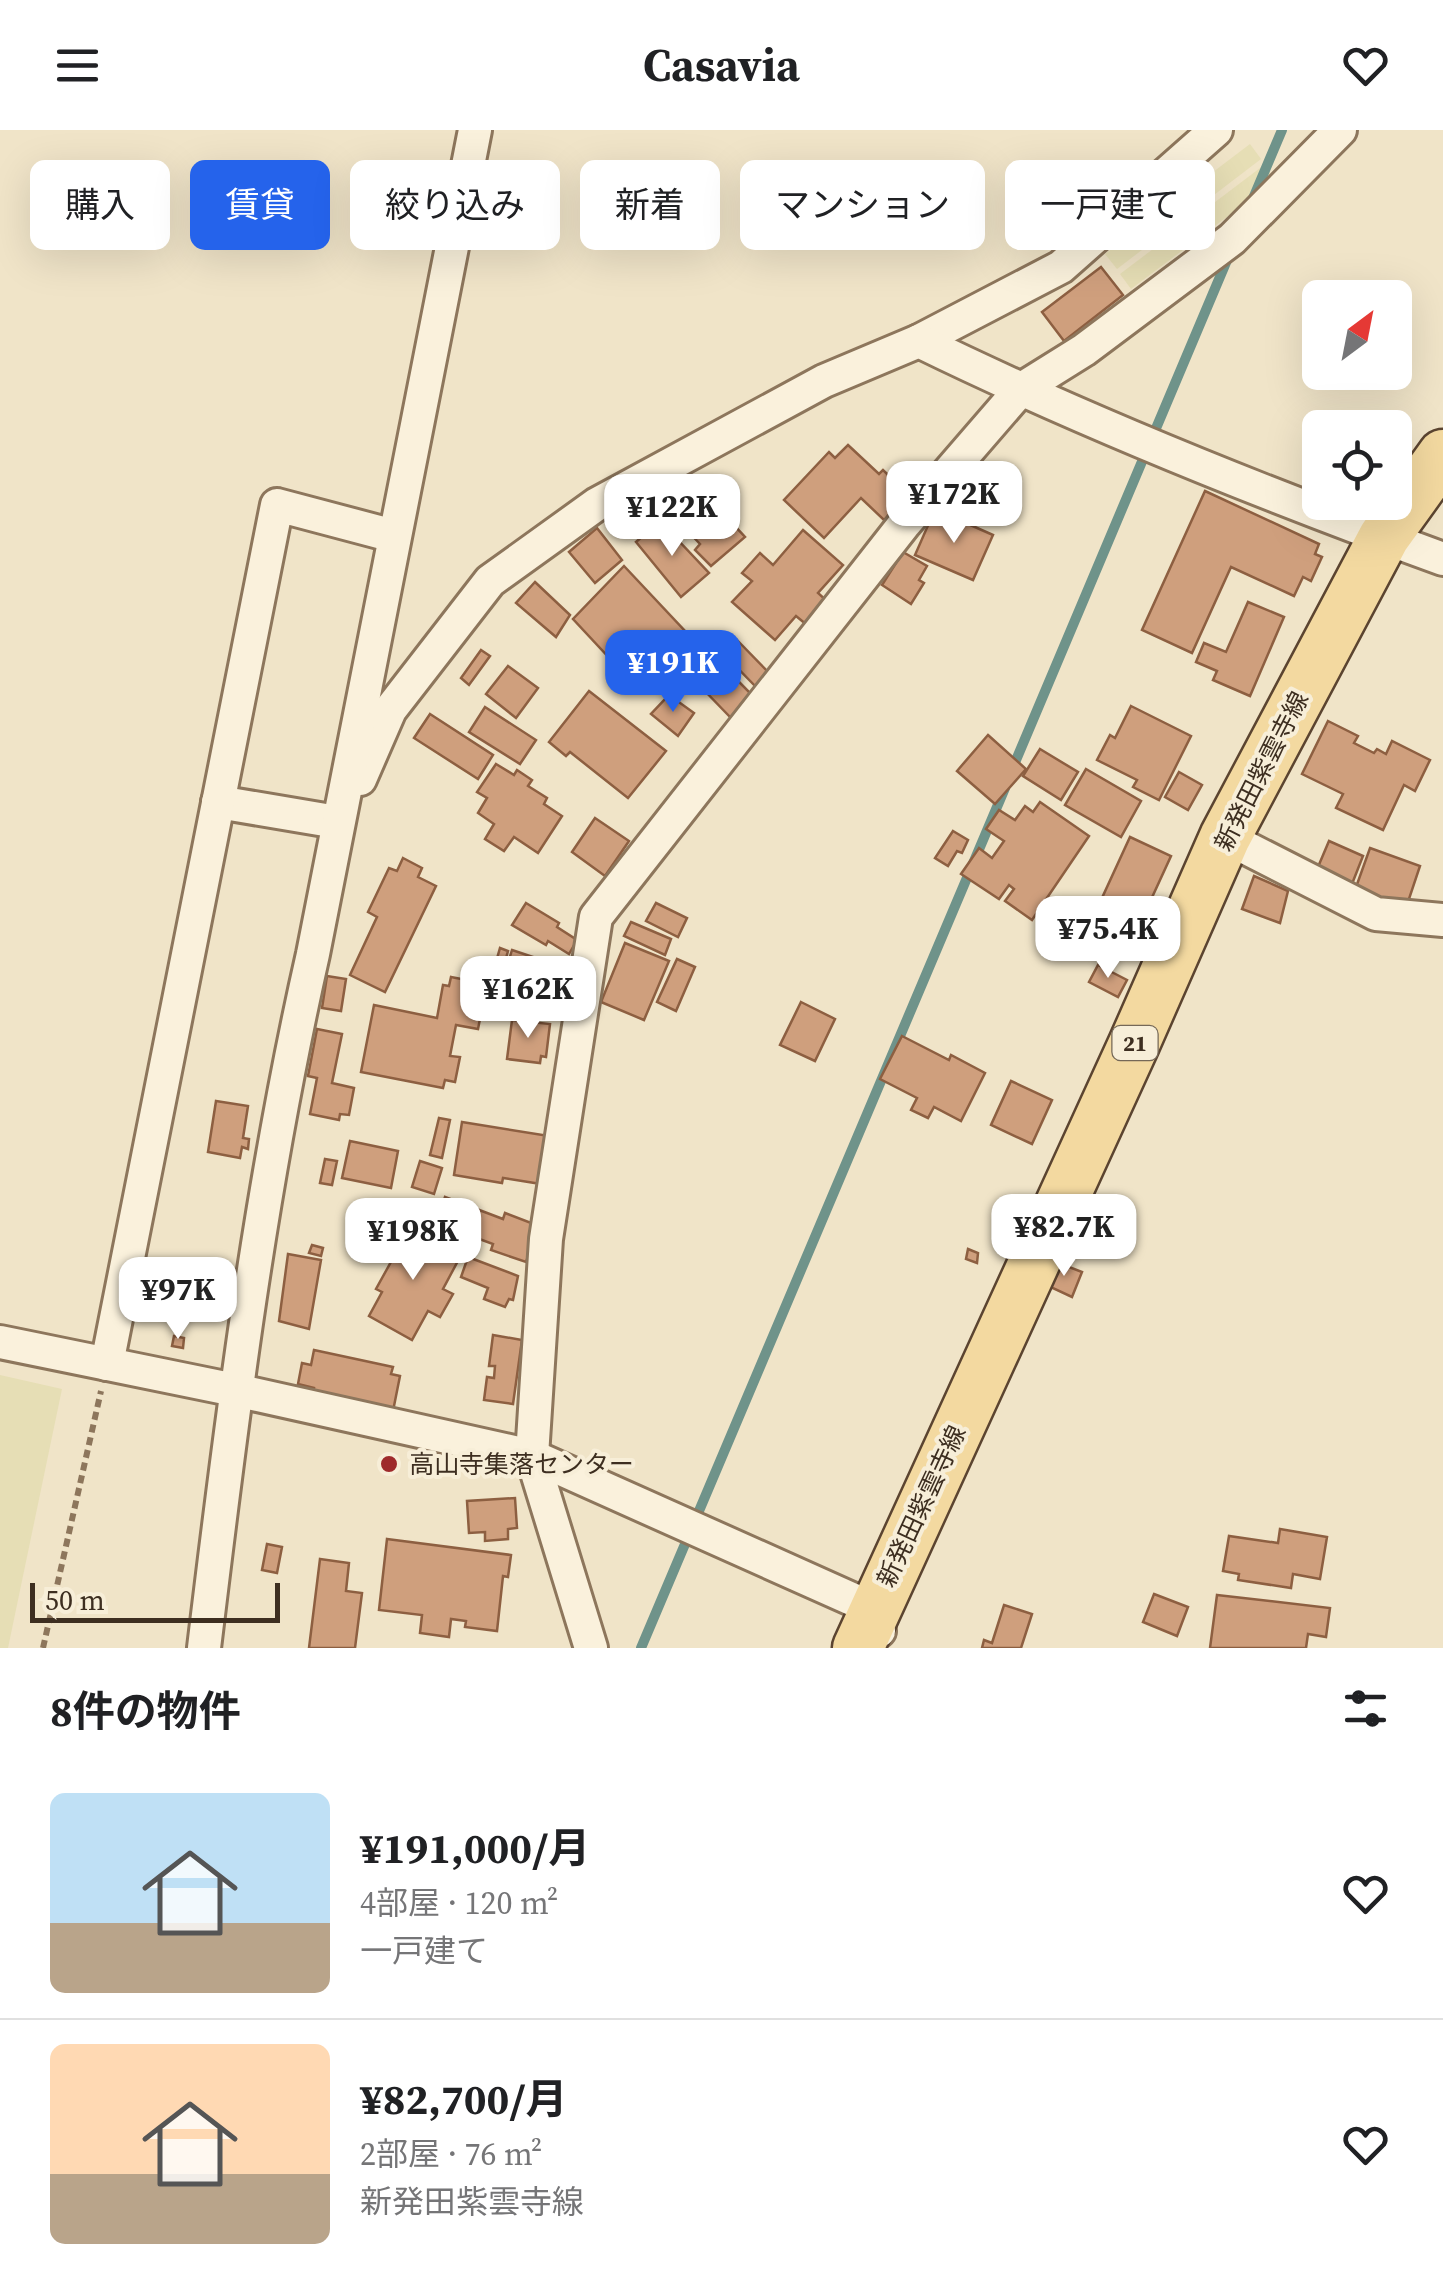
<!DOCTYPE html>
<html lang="ja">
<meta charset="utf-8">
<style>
:root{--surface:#fff;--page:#f6f6f6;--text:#202124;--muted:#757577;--line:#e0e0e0;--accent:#2563eb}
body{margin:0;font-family:"Source Serif 4","Noto Sans JP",serif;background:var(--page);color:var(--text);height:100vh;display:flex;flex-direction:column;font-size:38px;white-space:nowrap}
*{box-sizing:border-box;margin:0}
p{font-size:32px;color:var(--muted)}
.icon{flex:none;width:55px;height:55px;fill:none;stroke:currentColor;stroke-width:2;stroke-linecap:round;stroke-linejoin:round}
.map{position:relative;height:1518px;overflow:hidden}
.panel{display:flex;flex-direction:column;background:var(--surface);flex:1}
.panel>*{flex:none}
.hud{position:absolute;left:30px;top:30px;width:1385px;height:90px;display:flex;gap:20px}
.needle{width:65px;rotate:32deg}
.fabs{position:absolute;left:1302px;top:150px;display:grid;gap:20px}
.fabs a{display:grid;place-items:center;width:110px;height:110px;border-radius:15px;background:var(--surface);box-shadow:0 10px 40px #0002;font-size:50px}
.scale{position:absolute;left:30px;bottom:25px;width:250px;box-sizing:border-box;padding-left:10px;border:5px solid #3d2e20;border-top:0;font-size:28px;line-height:35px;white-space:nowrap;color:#3d2e20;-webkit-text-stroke:8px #f7eed8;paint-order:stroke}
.price{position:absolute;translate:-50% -85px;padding:0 22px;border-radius:20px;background:#fff;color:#222;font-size:32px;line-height:65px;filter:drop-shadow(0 2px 5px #0008)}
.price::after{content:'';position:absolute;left:50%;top:60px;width:30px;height:22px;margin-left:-15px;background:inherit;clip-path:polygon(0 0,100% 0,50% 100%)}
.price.on{background:var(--accent);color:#fff}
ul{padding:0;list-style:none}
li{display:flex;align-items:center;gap:30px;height:250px;padding:0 50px}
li+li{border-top:2px solid var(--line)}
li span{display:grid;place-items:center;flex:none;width:280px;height:200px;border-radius:15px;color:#555}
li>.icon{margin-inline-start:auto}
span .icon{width:120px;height:120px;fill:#fffc;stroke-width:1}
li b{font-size:42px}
h2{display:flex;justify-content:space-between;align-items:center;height:120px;padding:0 50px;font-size:42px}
.chip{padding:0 35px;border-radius:15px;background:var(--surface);box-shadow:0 10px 40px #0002;font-size:35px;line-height:90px}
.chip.on{background:var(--accent);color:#fff}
header{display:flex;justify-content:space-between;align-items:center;height:130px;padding:0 50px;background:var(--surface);font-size:45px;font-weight:700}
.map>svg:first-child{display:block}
.farmland{fill:#e6deb5}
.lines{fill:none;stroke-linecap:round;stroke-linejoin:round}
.stream{stroke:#6f938a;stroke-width:10}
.building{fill:#cf9f7d;stroke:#8d5f41;stroke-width:2.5}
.street-casing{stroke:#8d765c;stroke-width:38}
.primary-casing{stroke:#5b4430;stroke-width:55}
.path{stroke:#8d765c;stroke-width:6;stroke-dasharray:8 5;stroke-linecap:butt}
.street{stroke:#faf1dc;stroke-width:32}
.primary{stroke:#f3d9a0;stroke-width:50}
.poi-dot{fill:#9e2a2b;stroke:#f7eed8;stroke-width:4}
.labels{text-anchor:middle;stroke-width:8;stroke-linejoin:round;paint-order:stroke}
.shield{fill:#f7eed8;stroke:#756857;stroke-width:2.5}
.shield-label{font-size:22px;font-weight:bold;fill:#3d2e20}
.street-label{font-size:25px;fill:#3d2e20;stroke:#f7eed8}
.poi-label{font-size:25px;fill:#3d2e20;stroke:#f7eed8;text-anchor:start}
</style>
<header><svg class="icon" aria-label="menu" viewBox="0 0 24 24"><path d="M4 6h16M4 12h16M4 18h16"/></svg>Casavia<svg class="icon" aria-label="heart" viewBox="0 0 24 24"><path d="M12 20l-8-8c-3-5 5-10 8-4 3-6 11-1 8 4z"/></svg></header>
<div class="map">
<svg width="1443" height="1518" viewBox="0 0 1443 1518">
<rect width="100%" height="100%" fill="#f0e4c8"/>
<g class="farmland">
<path d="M1250,14l11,15 -144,110 -12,-15z"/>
<path d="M1264,35l12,15 -145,109 -11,-15z"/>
<path d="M0,1245l62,14 -54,259h-8z"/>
</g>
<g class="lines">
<g class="stream">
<path d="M1252,71l30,-71"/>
<path d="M1011,642l219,-519"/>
<path d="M641,1518l364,-860"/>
</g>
</g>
<g class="building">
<path d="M1101,137l22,28 -59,46 -22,-29z"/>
<path d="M848,315l31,29 4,-4 25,24 -24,26 -23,-22 -37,40 -40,-38 45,-48 6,6z"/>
<path d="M697,355l48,52 -34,29 -16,-16 5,-6 -32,-34z"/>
<path d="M1205,361l114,53 -4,10 7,3 -11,24 -8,-4 -9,19 -63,-29 -39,86 -50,-23z"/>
<path d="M933,384l15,6 2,-4 43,19 -20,45 -58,-25z"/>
<path d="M660,391l49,52 -28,24 -45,-55z"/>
<path d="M597,398l25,32 -27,23 -26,-31z"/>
<path d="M803,400l40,35 -25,28 10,9 -21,23 -11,-9 -21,24 -43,-38 20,-21 -10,-8 18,-20 13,12z"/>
<path d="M903,422l24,14 -8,14 5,3 -13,21 -29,-19z"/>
<path d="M624,436l61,65 -22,20 -13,-13 -7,9 -6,-5 -23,21 -41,-44z"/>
<path d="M535,452l35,33 -14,22 -40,-34z"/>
<path d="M1248,472l36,15 -34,79 -37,-16 4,-9 -21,-9 8,-19 22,9z"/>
<path d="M696,508l56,57 -21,23 -57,-59z"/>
<path d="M737,510l34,35 -13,14 -36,-37z"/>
<path d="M481,520l9,6 -21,29 -8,-7z"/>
<path d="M508,536l30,22 -22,30 -30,-24z"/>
<path d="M589,561l77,60 -38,47 -58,-46 -4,4 -17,-14z"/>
<path d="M669,565l25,18 -16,23 -27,-22z"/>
<path d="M1131,576l60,30 -32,64 -26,-13 4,-7 -40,-20 13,-25 5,3z"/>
<path d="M485,577l51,33 -16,24 -51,-32z"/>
<path d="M430,584l63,41 -15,24 -64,-41z"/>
<path d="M1328,591l30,15 -4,7 20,10 3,-4 9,5 6,-13 38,19 -15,31 -11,-6 -21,45 -47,-22 7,-14 -41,-20z"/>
<path d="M988,605l38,34 -31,35 -38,-33z"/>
<path d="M1040,619l38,23 -17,28 -38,-24z"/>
<path d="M496,634l18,11 3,-5 15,10 -4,6 19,12 -3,6 18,12 -24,37 -24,-16 -10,14 -19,-12 9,-15 -16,-11 9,-15 -10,-6z"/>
<path d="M1086,639l55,32 -20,36 -56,-32z"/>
<path d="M1179,642l23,13 -14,25 -23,-13z"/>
<path d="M1040,672l49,34 -57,84 -27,-19 9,-12 -5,-4 -10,14 -38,-25 18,-26 13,10 12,-17 -18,-12 13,-19 16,10 10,-14 8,6z"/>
<path d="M595,688l34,23 -24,35 -33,-24z"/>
<path d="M953,701l15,9 -6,13 -5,-2 -9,15 -13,-8z"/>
<path d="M1130,707l41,19 -28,61 -41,-19z"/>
<path d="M1329,711l34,15 -13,33 -35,-15z"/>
<path d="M1370,718l50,18 -14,42 -51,-18z"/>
<path d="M403,728l19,10 -4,9 18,9 -51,106 -35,-17 27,-58 -9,-5 21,-44 8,3z"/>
<path d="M1254,746l34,15 -8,32 -38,-14z"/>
<path d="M1066,771l31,17 -19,37 -32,-17z"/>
<path d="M526,773l33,20 -2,4 20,13 -8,14 -21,-13 -2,4 -34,-20z"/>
<path d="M656,773l31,15 -9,19 -32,-16z"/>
<path d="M631,792l40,17 -6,16 -41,-19z"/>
<path d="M625,813l44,18 -25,59 -43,-18z"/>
<path d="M500,818l8,3 -4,14 -8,-3z"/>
<path d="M512,820l51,17 -8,25 -51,-16z"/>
<path d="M677,829l18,8 -19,44 -19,-9z"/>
<path d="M1098,835l29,15 -9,17 -29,-15z"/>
<path d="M327,846l19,3 -5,32 -19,-3z"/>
<path d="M451,847l36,7 -9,45 -22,-4 -6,31 10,1 -5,25 -10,-2 -2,8 -82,-16 13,-67 63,13 6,-33 6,1z"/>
<path d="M801,872l34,17 -20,42 -35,-16z"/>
<path d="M512,890l38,4 -4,33 -5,-1 -1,7 -33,-4z"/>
<path d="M317,899l25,5 -10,49 22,5 -5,27 -9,-1 -1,6 -29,-6 7,-36 -9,-2z"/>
<path d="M902,906l47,24 2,-5 34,18 -24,48 -27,-14 -6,11 -17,-8 6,-12 -37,-19z"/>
<path d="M1011,951l41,19 -20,44 -41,-19z"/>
<path d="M216,971l32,5 -5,32 6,1 -1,10 -6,-2 -2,11 -32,-6z"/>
<path d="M439,988l11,2 -8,38 -12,-3z"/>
<path d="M462,992l87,14 -8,48 -38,-6 -1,5 -48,-8z"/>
<path d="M350,1011l48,10 -7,37 -49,-10z"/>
<path d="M325,1029l12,2 -5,24 -12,-2z"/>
<path d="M420,1031l22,7 -8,26 -22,-7z"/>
<path d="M445,1067l58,22 2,-6 34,13 -13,36 -35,-12 2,-6 -57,-21z"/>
<path d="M395,1101l15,9 4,-8 46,25 -17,32 10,5 -13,23 -12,-6 -16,29 -43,-24 13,-24 -6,-3 16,-29 -10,-5z"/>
<path d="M312,1115l11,3 -2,8 -12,-3z"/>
<path d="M968,1119l10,4 -1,10 -11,-4z"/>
<path d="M288,1124l33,6 -12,69 -30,-8z"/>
<path d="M468,1127l50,19 -5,24 -4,-1 -4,8 -21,-8 4,-11 -27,-11z"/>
<path d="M1056,1132l26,10 -10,25 -28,-13z"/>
<path d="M493,1205l29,5 -9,64 -29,-4 3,-23 7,1 1,-12h-6z"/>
<path d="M174,1206l10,2 -1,10 -11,-2z"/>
<path d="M314,1220l79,17 -2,7 9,2 -7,35 -80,-16 1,-7 -16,-4 4,-21 9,2z"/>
<path d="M515,1368l2,30 -9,1v10l-23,2v-9l-16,1 -2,-32z"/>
<path d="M1280,1399l47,8 -7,42 -27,-5 -2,14 -53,-8 1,-6 -16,-3 6,-35 49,7z"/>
<path d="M387,1409l124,16 -3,22 -5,-1 -6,55 -32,-4 1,-6 -15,-2 -2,18 -29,-4 2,-18 -43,-5z"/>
<path d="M267,1414l15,3 -5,26 -15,-3z"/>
<path d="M320,1429l29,4 -3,28 16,2 -7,55h-46z"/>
<path d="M1154,1464l34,13 -11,29 -34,-14z"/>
<path d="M1217,1465l113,13 -4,29 -18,-3 -2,14h-96z"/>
<path d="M1004,1475l28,9 -11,34h-39l2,-8 8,3z"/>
</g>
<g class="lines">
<defs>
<g id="street">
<path d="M919,211l142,-74 155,-137"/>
<path d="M360,649l30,-69 100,-129 107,-77 227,-123 95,-40c170,83 346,153 524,218"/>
<path d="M218,672l119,20"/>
<path d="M1225,707l151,77 67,6"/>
<path d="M0,1212l235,48 297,66 342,153 5,22"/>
<path d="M107,1234l170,-859 117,31"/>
<path d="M204,1518c28,-233 57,-465 109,-694l162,-824"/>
<path d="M591,1518l-59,-192 14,-217 50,-322 309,-394 115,-133 64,-40 148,-111 108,-109"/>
</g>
<path id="primary" d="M858,1518l276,-604 91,-207 159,-300 59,-82"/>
</defs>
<use href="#street" class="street-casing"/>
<use href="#primary" class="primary-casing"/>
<path class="path" d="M43,1518l58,-257"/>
<use href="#street" class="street"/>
<use href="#primary" class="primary"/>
</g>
<circle class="poi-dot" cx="389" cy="1334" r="10"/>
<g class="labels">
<rect class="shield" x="1112.5" y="896" width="45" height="34" rx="8"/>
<g class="shield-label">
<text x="1135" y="921">21</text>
</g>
<g class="street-label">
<text transform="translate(1261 641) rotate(-63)" y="9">新発田紫雲寺線</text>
<text transform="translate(921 1376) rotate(-65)" y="9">新発田紫雲寺線</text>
</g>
<g class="poi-label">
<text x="409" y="1343">高山寺集落センター</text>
</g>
</g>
</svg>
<div class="fabs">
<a><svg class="needle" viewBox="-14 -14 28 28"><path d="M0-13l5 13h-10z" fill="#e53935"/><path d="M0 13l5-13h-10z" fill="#757577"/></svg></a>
<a><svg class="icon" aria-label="locate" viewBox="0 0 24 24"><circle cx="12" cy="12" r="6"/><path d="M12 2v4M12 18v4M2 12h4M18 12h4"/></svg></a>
</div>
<div class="scale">50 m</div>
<b class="price" style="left:954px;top:416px">¥172K</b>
<b class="price" style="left:672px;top:429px">¥122K</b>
<b class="price on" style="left:673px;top:585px">¥191K</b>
<b class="price" style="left:1108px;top:851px">¥75.4K</b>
<b class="price" style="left:528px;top:911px">¥162K</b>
<b class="price" style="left:1064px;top:1149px">¥82.7K</b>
<b class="price" style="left:413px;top:1153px">¥198K</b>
<b class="price" style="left:178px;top:1212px">¥97K</b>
<div class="hud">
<a class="chip">購入</a>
<a class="chip on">賃貸</a>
<a class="chip">絞り込み</a>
<a class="chip">新着</a>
<a class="chip">マンション</a>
<a class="chip">一戸建て</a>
</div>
</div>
<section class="panel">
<h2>8件の物件<svg class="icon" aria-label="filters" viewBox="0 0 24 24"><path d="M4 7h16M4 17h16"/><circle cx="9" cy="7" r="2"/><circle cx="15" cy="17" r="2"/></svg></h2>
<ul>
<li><span style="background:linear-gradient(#bfe0f5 65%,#b9a48a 0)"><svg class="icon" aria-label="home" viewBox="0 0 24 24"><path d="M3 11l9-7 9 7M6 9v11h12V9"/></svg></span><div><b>¥191,000/月</b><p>4部屋 · 120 m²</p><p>一戸建て</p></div><svg class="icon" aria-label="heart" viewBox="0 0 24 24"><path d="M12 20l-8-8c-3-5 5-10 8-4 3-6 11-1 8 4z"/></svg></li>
<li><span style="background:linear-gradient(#ffd9b3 65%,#b9a48a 0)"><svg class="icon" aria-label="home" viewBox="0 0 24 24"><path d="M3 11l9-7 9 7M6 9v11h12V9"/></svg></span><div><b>¥82,700/月</b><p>2部屋 · 76 m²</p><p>新発田紫雲寺線</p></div><svg class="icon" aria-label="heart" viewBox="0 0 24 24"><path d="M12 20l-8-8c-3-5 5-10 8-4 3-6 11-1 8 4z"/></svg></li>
</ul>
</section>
